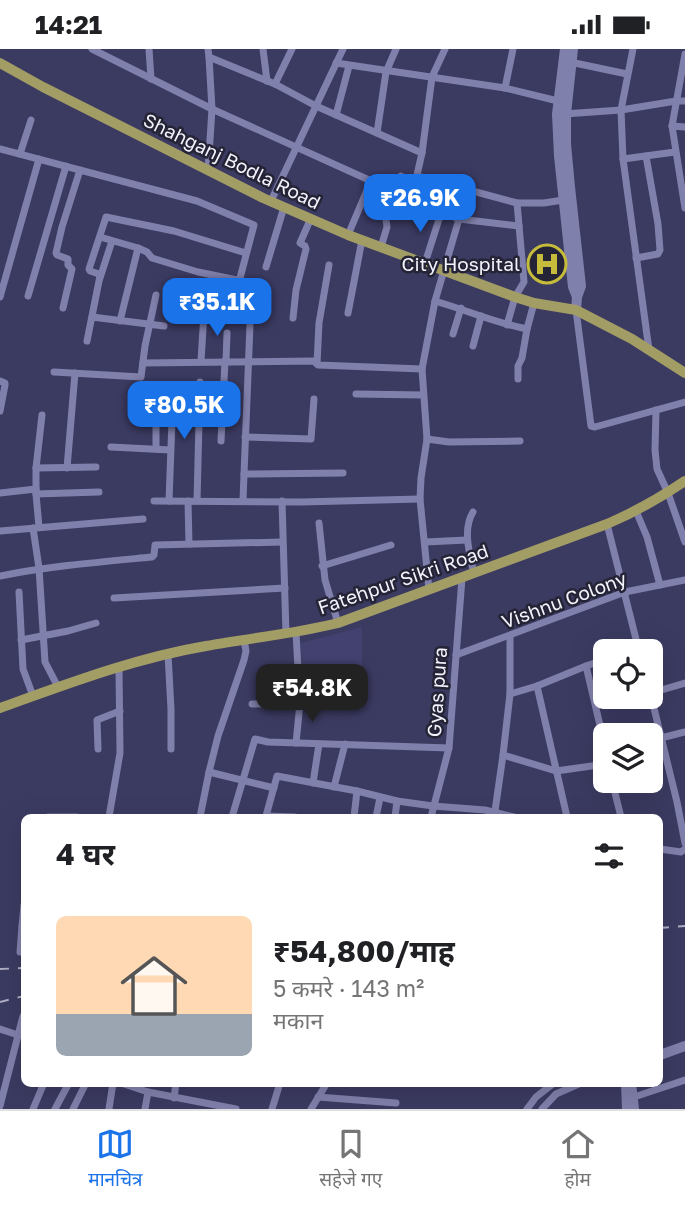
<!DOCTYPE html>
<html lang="hi">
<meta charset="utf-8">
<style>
:root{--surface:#fff;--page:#f2f2f2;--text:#202124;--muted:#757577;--line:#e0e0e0;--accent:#1a73e8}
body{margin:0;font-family:"Golos Text","Noto Sans Devanagari",sans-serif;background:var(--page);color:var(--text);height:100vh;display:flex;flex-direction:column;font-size:26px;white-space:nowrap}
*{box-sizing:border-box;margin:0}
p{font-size:23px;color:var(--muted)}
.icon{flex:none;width:38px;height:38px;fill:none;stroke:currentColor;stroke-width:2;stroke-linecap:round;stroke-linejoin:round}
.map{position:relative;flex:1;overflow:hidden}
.sheet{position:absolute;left:21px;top:765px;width:642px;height:273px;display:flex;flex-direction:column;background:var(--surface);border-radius:10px;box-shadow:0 7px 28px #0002}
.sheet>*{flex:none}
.controls{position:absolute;left:593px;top:590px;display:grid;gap:14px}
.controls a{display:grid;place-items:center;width:70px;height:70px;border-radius:10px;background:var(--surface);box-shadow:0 7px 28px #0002;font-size:35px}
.price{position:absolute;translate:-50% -60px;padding:0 16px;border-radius:14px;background:var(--accent);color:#fff;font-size:23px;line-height:46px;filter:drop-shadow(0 2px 4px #0008)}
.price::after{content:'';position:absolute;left:50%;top:42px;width:21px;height:16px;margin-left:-10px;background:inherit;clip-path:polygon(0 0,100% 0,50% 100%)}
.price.selected{background:#222;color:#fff}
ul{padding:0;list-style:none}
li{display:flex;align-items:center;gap:21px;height:175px;padding:0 35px}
li span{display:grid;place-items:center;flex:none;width:196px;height:140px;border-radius:10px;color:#555}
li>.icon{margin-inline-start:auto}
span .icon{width:84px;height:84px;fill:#fffc;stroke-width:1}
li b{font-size:30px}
h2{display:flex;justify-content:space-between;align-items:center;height:84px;padding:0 35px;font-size:30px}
.status{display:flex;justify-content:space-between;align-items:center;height:49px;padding:0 35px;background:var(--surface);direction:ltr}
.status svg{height:19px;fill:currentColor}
.dock{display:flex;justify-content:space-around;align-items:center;height:98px;border-top:2px solid var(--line);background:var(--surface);font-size:19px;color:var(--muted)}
.dock a{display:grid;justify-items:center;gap:4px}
.dock .selected{color:var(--accent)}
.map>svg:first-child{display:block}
.built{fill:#43416f}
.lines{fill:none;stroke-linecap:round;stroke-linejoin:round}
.street{stroke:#8080ac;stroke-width:7}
.secondary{stroke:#8080ac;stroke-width:10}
.primary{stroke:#a29c65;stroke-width:10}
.rail{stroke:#afaec3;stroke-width:2;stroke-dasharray:9 9;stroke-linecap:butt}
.labels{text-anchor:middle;stroke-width:5;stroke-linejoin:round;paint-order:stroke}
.street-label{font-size:19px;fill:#f3f3fd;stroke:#242436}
.poi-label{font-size:19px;fill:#f3f3fd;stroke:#242436;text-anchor:end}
</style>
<div class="status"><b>14:21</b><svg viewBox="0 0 49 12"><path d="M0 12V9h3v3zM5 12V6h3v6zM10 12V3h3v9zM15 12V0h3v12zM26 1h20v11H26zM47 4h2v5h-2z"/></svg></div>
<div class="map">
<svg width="685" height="1060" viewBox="0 0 685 1060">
<rect width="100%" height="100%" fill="#3b3a61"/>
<path class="built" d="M362,578v82l-58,-1 -3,-65z"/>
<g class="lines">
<g class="street">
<path d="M92,0l120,60 157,71 1,3 -22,52"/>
<path d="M149,0l2,30"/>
<path d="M208,0l1,8 66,27 41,22 106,47"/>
<path d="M263,0l4,32"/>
<path d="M445,0l-13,28 -10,76 -11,48 48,18 60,7"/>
<path d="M633,0l-12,61 2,49 26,191"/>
<path d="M685,5l-13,72 13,82"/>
<path d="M570,13l57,12"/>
<path d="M336,14l169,25 53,13"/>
<path d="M275,35l17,-35"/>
<path d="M505,39l8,-39"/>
<path d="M564,65l57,-4 55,-9h9"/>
<path d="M336,66l13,-49"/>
<path d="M672,77l13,1"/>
<path d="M377,84l9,-61 10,-23"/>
<path d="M0,100l197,52 57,24 -14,53 -3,2 -39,-8 -46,-14 -5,-6 -9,-4 -38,-11"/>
<path d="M20,105l11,-34"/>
<path d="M623,110l52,-7"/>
<path d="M208,122l4,-62 -3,-52"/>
<path d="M417,127l100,27h27l19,-3"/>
<path d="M271,152l72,-152"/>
<path d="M381,198l6,-20 -1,-7 15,-44"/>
<path d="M636,209l22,-4 2,-4 -2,-26 -12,-68"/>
<path d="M425,214l16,-50"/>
<path d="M266,218l18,-60"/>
<path d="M100,229l12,-37"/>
<path d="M28,247l38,-130"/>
<path d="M0,248l39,-138"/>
<path d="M251,251l-7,174 99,-1"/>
<path d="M435,252c31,9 60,22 92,28l7,-26"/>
<path d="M63,259l9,-39 -4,-4v-6l-11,-4 -1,-2 6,-26 18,-57"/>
<path d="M576,261l15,116 4,1 90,-25"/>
<path d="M348,264l14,-73"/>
<path d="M92,268l72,9"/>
<path d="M293,269l3,-28 10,-41 -1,-3 -5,-3 11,-25"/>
<path d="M120,272l18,-73"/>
<path d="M507,276l8,-28 9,-15 -7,-79"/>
<path d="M453,285l8,-26"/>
<path d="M87,292l13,-65 -1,-2 -9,-3 -1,-2 17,-52 68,14 72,22"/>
<path d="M473,297l8,-30"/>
<path d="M201,312l3,-48"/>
<path d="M226,312l1,-28"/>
<path d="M143,314l171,-2 4,4 104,4"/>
<path d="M317,315l2,-41 10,-58"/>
<path d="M54,323l87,5 4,-31 11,-51"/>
<path d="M518,330v-13l4,-8 5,-29"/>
<path d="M0,332l5,2v2l-5,26"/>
<path d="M356,345l67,1"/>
<path d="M656,361l-1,40 2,19 11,24 17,49"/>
<path d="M245,388l66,2 3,-40"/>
<path d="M427,390l22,3 71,-1"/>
<path d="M221,392l4,-80"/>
<path d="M111,398l59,3"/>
<path d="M156,400v-50"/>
<path d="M36,419l60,-1"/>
<path d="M67,419l8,-95"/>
<path d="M0,444l36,-4"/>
<path d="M36,445l63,-2"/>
<path d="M154,452l147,1 119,-3"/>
<path d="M169,452l4,-107"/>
<path d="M188,452l1,43"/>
<path d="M197,452l3,-119"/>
<path d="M243,452l1,-27"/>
<path d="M282,452l4,133"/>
<path d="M636,462l11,26 13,48"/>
<path d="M473,463c-11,18 -3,43 1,62"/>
<path d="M319,474l6,57 13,43"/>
<path d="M607,475l32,127"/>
<path d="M39,478l-3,-33v-26l6,-53"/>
<path d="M33,479l6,40 6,94 13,25"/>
<path d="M0,482l143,-12"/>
<path d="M425,493l42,-2"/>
<path d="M322,517l69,-21"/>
<path d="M0,527c51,-10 100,-14 152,-19l2,-2 1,-10 127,-3"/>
<path d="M429,541l-9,-91 1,-21 6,-39 -5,-70 13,-68 24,-82"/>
<path d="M19,543l4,77 10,27"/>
<path d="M114,549l171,-10"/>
<path d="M21,591l47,-9 28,-8"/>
<path d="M168,605l3,55v40"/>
<path d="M456,606l169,-63 60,-12"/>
<path d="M606,610l-20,7 20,85"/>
<path d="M537,637l30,131"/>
<path d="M651,644l34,-10"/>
<path d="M510,645l27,-8 49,-20"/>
<path d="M651,647l26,106 8,41"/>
<path d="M252,655l48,-1 -4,-70"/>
<path d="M661,689l24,-6"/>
<path d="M296,694l4,-40"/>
<path d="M98,700l-1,-29 23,-9"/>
<path d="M651,704l12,-3"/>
<path d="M503,706l53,16 50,-7"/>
<path d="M209,723l65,16"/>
<path d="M612,732l9,36"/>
<path d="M313,734l6,-39"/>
<path d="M334,738l11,-43"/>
<path d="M495,762l8,-56 7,-61v-58"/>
<path d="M266,767l11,-40 80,15 40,10 36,5 52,4 29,7"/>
<path d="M48,768h29"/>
<path d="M109,768l11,-64 -1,-85"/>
<path d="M200,768l9,-45 9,-36 26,-76 2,-9 -2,-11"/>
<path d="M232,768l23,-78 13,3 181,6"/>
<path d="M266,768v-1l29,1"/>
<path d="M354,768l3,-26"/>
<path d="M376,768l4,-19"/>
<path d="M395,768l2,-16"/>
<path d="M431,768l18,-69 13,-170"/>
<path d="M660,800l21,3 4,-3"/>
<path d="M24,878l-2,-1 2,-21"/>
<path d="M20,903l2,-26"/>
<path d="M0,980l18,6"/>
<path d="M121,1034l27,9 88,17"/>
<path d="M318,1048l78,6"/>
<path d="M634,1048l51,-17"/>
<path d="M174,1049l2,-15"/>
<path d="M0,1057l23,-90"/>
<path d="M33,1060l11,-26"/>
<path d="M55,1060l14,-26"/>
<path d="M73,1060l13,-26"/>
<path d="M109,1060l4,-26"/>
<path d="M145,1060l3,-17"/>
<path d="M272,1060l8,-26"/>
<path d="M311,1060l16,-26"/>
<path d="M527,1060l9,-12 18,-14"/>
<path d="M542,1060l14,-15 25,-11"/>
</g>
<g class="secondary">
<path d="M565,0l-8,65 2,42 14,131 4,10"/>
<path d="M573,0l-7,65v30l4,43 11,99 -4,11 -1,13"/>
<path d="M660,1006l25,-9"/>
<path d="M626,1034l1,26"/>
<path d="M631,1034l3,26"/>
</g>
<g class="primary">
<path d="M0,14l43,24 220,111 85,37 167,62 19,6 42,7 56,29 53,34"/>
<path d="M0,659c67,-24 135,-50 206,-62 44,-8 88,-12 132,-23l269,-99c28,-12 53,-26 78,-43"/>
</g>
<g class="rail">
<path d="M660,879l25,-2"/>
<path d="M0,920l24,-1"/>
<path d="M0,953l24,-6"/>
</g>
</g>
<defs>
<symbol id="hospital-ring" viewBox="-11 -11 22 22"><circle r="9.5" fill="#242436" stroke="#c6bc3c" stroke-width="1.5"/><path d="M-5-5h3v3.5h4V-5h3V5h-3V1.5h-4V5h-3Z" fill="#c6bc3c"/></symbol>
</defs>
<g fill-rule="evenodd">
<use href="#hospital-ring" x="525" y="193" width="44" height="44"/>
</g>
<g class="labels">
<g class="street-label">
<text transform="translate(232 112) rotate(26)" y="7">Shahganj Bodla Road</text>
<text transform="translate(403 530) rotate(-19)" y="7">Fatehpur Sikri Road</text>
<text transform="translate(564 551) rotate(-20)" y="7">Vishnu Colony</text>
<text transform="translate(437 643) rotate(-86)" y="7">Gyas pura</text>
</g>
<g class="poi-label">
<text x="520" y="222">City Hospital</text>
</g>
</g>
</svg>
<div class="controls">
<a><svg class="icon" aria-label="locate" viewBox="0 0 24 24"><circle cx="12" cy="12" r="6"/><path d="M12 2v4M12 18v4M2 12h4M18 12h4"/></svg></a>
<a><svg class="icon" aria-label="layers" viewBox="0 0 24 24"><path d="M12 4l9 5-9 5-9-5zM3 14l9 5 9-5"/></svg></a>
</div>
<b class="price" style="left:420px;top:185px">₹26.9K</b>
<b class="price" style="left:217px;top:289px">₹35.1K</b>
<b class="price" style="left:184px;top:392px">₹80.5K</b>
<b class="price selected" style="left:312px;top:675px">₹54.8K</b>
<section class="sheet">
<h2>4 घर<svg class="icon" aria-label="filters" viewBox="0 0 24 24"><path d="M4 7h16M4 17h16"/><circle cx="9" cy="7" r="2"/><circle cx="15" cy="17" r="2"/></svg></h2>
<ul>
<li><span style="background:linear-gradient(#ffd9b3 70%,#9aa5b1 0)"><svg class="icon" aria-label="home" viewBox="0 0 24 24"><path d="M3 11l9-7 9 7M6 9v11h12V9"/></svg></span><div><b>₹54,800/माह</b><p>5 कमरे · 143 m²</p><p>मकान</p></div></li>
</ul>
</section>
</div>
<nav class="dock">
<a class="selected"><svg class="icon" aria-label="map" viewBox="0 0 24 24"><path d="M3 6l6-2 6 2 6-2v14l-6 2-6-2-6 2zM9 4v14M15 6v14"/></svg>मानचित्र</a>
<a><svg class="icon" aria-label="saved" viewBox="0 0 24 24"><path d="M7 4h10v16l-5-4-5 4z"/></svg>सहेजे गए</a>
<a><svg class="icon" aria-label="home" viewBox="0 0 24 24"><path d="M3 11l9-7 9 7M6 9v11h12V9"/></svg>होम</a>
</nav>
